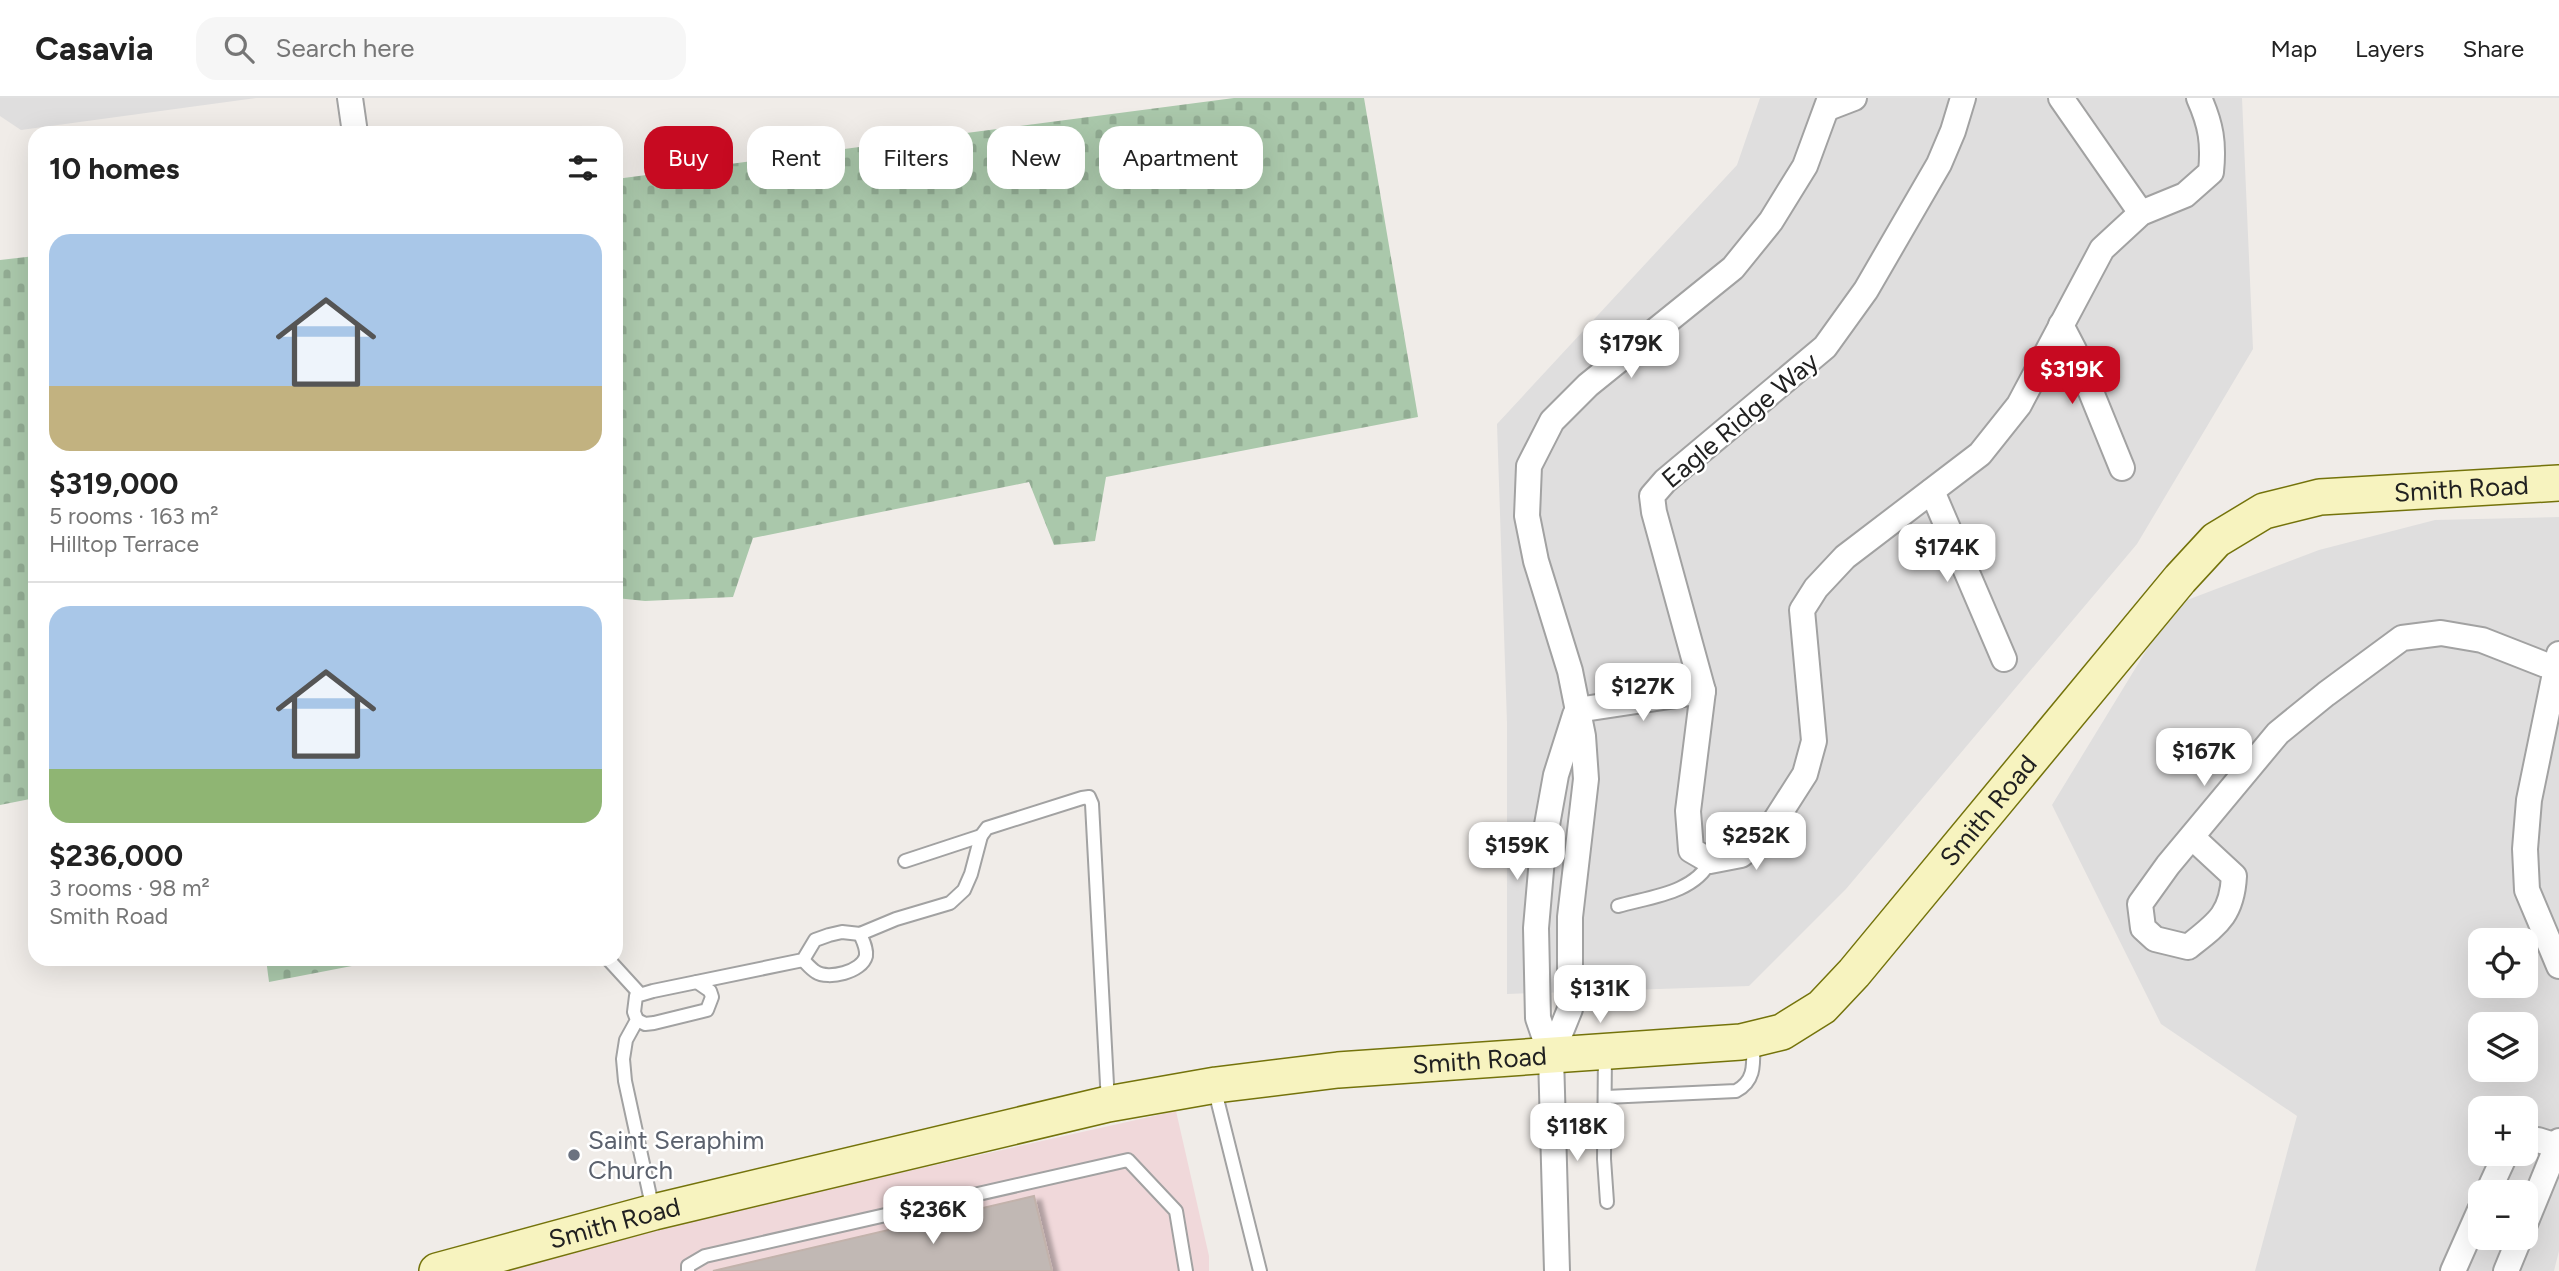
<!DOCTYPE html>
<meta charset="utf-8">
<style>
:root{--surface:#fff;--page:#f6f6f6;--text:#222;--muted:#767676;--line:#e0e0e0;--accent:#c70a21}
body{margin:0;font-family:Figtree,sans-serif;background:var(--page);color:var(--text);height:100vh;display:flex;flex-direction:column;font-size:26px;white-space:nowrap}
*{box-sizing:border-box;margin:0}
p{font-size:23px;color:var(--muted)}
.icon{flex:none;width:38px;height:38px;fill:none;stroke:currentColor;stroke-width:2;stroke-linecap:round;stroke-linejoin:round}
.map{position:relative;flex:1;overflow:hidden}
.details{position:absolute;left:28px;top:28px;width:595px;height:840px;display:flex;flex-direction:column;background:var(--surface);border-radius:21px;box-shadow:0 7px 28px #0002}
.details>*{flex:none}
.banner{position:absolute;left:644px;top:28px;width:665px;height:63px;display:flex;gap:14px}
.buttons{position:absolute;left:2468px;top:830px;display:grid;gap:14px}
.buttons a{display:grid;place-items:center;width:70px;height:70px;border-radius:14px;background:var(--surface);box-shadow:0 7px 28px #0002;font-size:35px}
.price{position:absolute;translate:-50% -60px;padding:0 16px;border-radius:14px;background:#fff;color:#222;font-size:23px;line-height:46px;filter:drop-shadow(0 2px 4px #0008)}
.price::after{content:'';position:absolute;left:50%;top:42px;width:21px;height:16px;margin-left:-10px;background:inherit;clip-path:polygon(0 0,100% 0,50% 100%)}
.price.selected{background:var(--accent);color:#fff}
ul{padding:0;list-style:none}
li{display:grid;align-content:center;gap:14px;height:371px;padding:0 21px}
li+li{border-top:2px solid var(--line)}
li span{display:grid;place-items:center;height:217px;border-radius:21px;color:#555}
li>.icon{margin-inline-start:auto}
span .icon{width:126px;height:126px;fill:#fffc;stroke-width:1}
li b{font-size:30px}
h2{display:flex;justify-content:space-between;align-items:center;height:84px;padding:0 21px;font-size:30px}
.pill{padding:0 24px;border-radius:21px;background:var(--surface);box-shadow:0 7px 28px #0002;font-size:24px;line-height:63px}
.pill.selected{background:var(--accent);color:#fff}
header{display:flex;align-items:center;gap:42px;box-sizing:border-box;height:98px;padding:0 35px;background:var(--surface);border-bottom:2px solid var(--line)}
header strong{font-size:33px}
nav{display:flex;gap:38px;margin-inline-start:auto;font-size:24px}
.search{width:490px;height:63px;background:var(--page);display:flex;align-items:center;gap:18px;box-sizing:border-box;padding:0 24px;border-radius:21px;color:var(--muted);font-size:26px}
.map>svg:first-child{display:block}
.residential{fill:#dfdede;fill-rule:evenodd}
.commercial{fill:#f0d8da}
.cemetery{fill:url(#cemetery-stones)}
.building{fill:#c1b8b4;stroke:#c2b2ab;stroke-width:2;filter:url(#shadow)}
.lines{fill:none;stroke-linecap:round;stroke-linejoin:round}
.lane-casing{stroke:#a2a2a2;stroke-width:16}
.street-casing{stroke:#a2a2a2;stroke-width:28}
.secondary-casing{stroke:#74730b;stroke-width:38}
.lane{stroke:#fff;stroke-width:12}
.street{stroke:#fff;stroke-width:24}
.secondary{stroke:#f7f3bf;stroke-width:35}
.worship-dot{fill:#6b7280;stroke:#fff;stroke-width:2.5}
.labels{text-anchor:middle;stroke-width:5;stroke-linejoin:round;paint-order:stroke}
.street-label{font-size:26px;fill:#212121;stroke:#fff}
.worship-label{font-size:26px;fill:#5b616d;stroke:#fff;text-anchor:start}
</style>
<header>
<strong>Casavia</strong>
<div class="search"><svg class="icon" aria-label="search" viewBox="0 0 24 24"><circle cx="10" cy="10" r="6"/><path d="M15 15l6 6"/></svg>Search here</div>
<nav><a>Map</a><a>Layers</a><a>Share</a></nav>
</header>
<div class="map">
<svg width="2559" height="1173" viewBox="0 0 2559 1173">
<defs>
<pattern id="cemetery-stones" width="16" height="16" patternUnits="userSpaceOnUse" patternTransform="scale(1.75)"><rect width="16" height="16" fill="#aac8ab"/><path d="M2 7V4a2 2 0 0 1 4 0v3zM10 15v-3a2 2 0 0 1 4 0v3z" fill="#92ac93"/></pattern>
<filter id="shadow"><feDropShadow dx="7" dy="4" stdDeviation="2" flood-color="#0004"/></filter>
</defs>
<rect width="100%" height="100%" fill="#f0ece8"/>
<g class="residential">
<path d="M0,0h256l-235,32 -21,-14z"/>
<path d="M1760,0h482l11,251 -116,195 -291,345 -97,97 -242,8v-271l-10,-299 240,-259z"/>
<path d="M2559,419v734l-5,20h-299l42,-155 -136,-92 -109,-219 122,-200 145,-55 116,-30zM2480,842h45v45h-45zM2480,926h45v45h-45zM2480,1010h45v45h-45zM2480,1094h45v45h-45z"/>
</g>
<path class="commercial" d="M1176,1013l33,145v15h-720l138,-37z"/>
<g class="cemetery">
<path d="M1234,0h130l54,319 -312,60 -11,64 -41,4 -25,-63 -276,56 -20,59 -88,4 -29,-3v-419z"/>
<path d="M35,158v542l-35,7v-545z"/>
<path d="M266,861h122l-119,23z"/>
</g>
<path class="building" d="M1034,1098l18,75h-339z"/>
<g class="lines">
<defs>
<g id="lane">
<path d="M905,763l76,-25"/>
<path d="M1618,808c31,-9 77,-13 92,-45"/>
<path d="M608,861l32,35"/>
<path d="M803,862c4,4 8,9 13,12 12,8 46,0 50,-16 1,-8 -3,-15 -6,-22"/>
<path d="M637,922l8,4 9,-1 53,-13 5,-13 -2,-6 -13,-9"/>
<path d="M1605,955l-1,106 3,43"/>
<path d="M1216,988l2,17 42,168"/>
<path d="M1606,999l130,-6c21,-11 17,-30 17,-51"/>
<path d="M653,1112l-28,-129 -2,-22 3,-19 11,-20 -3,-8 2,-16 17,-5 150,-31 12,-20 14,-5 13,-3 18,2 36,-15 54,-16 14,-13 7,-16 10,-38 6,-8 95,-30 7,-1 3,7 16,299"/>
<path d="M688,1173v-5l17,-10 423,-96 48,51 10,60"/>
</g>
<g id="street">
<path d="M350,0l5,35"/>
<path d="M1963,0l-10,33 -14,33 -73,126 -41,57 -160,134 -13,15 2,16 49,179 -15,120 3,39 19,11 31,-6 25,-20 39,-61 9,-33 -12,-131 14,-22 29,-31 135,-103 39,-49 83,-156 39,-36 44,-18 26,-23c3,-29 0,-47 -12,-74"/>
<path d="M2061,0l80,115"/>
<path d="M1828,10l26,-10"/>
<path d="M2061,227l13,25 48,118"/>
<path d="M1932,393l72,168"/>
<path d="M2559,556l-30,146 -4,49 2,41 32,76"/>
<path d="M1577,612l126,-19"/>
<path d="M2193,740l41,38c-2,39 -17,48 -46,71l-33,-8 -12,-11 -3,-24 28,-39 110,-132 48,-39 76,-56 39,-5 41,7 74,29"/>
<path d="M1551,958l19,-47v-92l16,-138 -3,-43 -13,-65 -34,-110 -9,-45 2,-50 23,-45 36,-36 145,-117 38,-47 34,-55 25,-68"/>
<path d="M2525,1044l13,-2 19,6"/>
<path d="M2488,1094l18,-39"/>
<path d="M2525,1126l34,-83"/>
<path d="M1557,1173l-6,-215 -13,-38 -2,-90 7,-81 13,-72 19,-60"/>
<path d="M2453,1173l27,-61"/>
<path d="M2506,1173l14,-34"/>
</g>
<g id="secondary">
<path id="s1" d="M437,1173l217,-59 454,-108 108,-19 122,-15 403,-28 41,-10 40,-25 32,-34 326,-394 36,-39 48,-29 56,-14 239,-14"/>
</g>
</defs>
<use href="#lane" class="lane-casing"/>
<use href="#street" class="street-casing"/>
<use href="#secondary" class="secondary-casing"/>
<use href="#lane" class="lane"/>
<use href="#street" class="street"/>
<use href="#secondary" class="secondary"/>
</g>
<circle class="worship-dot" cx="574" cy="1057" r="7"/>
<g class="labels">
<g class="street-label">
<text transform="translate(1740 322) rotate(-40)" y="9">Eagle Ridge Way</text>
<text dy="9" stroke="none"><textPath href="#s1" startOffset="2284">Smith Road</textPath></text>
<text dy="9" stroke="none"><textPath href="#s1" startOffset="1675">Smith Road</textPath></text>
<text dy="9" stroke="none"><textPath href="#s1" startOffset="1066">Smith Road</textPath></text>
<text dy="9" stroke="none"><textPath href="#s1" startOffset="184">Smith Road</textPath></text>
</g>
<g class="worship-label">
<text x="588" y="1051">Saint Seraphim<tspan x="588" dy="30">Church</tspan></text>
</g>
</g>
</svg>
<div class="buttons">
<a><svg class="icon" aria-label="locate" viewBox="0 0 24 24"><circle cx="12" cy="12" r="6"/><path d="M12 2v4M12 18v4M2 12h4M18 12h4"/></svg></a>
<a><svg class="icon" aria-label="layers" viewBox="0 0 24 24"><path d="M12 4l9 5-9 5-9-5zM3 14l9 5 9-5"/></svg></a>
<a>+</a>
<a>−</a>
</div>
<b class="price" style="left:1631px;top:282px">$179K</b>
<b class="price selected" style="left:2072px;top:308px">$319K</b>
<b class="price" style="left:1947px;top:486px">$174K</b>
<b class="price" style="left:1643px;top:625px">$127K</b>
<b class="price" style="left:2204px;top:690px">$167K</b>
<b class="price" style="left:1756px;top:774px">$252K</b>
<b class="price" style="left:1517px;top:784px">$159K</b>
<b class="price" style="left:1600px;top:927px">$131K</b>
<b class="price" style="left:1577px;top:1065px">$118K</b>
<b class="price" style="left:933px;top:1148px">$236K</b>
<div class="banner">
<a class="pill selected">Buy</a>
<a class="pill">Rent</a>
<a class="pill">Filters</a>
<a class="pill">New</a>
<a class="pill">Apartment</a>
</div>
<section class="details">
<h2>10 homes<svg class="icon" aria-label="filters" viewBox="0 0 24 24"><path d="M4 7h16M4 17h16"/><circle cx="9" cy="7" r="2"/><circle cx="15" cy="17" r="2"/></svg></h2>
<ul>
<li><span style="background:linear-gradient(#a9c7e8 70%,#c2b280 0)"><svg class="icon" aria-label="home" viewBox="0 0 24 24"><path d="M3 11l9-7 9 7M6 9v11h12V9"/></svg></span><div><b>$319,000</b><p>5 rooms · 163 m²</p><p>Hilltop Terrace</p></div></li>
<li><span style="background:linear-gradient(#a9c7e8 75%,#8fb573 0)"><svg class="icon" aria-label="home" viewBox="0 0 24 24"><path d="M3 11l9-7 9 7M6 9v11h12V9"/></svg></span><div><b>$236,000</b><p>3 rooms · 98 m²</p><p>Smith Road</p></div></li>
</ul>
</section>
</div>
